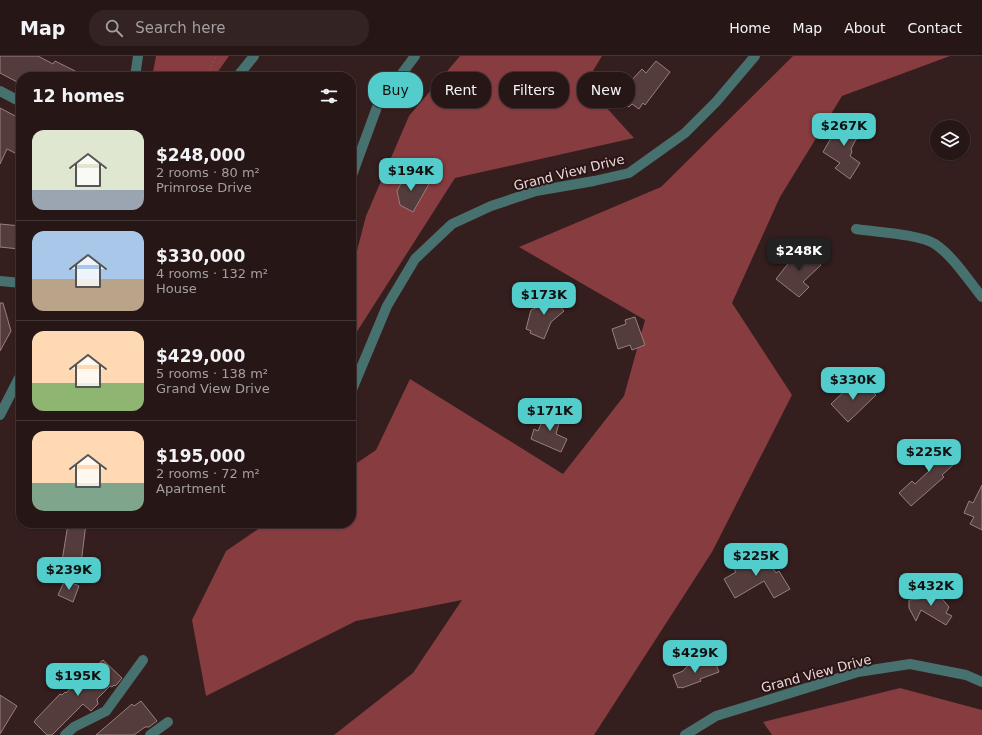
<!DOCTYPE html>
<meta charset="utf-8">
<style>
:root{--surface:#271616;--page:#332323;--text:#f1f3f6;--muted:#a49fa1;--line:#433535;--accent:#53cdcb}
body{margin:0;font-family:"DejaVu Sans",sans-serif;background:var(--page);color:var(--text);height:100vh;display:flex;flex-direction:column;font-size:15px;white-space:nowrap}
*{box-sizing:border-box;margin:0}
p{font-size:13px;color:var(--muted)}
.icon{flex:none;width:22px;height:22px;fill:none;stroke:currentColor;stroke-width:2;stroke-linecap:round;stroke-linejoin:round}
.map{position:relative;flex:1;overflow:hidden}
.panel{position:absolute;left:16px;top:16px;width:340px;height:456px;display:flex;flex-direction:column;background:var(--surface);border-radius:16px;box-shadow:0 1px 3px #0004,0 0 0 1px var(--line)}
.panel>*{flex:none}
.guide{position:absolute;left:368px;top:16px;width:380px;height:36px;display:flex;gap:8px}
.fabs{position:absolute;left:930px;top:64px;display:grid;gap:8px}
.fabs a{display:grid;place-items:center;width:40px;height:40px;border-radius:50%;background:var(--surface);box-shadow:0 1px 3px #0004,0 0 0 1px var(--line);font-size:20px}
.price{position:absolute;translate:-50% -34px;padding:0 9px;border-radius:8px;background:var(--accent);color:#111;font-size:13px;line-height:26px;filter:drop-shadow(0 1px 2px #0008)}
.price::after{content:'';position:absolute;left:50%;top:24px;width:12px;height:9px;margin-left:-6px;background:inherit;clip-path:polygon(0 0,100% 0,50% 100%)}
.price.active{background:#222;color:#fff}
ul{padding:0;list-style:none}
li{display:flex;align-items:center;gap:12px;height:100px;padding:0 16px}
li+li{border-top:1px solid var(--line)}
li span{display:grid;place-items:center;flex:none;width:112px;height:80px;border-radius:12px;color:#555}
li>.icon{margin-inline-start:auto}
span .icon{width:48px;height:48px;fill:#fffc;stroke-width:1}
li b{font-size:17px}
h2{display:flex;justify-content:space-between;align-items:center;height:48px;padding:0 16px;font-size:17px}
.chip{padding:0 14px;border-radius:16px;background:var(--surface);box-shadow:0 1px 3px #0004,0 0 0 1px var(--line);font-size:14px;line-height:36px}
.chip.active{background:var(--accent);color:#111}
header{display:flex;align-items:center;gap:24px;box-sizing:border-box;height:56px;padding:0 20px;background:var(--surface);border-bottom:1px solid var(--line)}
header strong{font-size:19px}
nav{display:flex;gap:22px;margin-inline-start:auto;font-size:14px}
.search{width:280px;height:36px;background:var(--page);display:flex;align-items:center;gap:10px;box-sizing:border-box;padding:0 14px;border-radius:16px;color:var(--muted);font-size:15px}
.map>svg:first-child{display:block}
.forest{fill:#873c40}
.building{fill:#553c3c;stroke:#9a7e7d}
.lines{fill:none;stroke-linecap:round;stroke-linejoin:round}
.path{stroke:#735f5f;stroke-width:2;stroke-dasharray:1 3;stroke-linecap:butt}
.minor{stroke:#47716f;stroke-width:10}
.labels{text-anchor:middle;stroke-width:4;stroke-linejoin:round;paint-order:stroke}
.street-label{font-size:13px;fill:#eadada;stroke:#2a1415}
</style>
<header>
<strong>Map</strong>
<div class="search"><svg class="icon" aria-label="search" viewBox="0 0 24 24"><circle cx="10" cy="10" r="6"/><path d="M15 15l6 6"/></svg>Search here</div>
<nav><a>Home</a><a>Map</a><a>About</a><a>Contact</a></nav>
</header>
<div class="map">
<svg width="982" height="679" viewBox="0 0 982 679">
<rect width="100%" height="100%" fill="#341e1e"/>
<g class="forest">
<path d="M156,0h73l-15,21h-62z"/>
<path d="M460,0h142l-17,28 49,54 -179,40 -104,163v-67l15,-58 43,-100z"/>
<path d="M793,0h157l-108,40 -62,101 -48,106 60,92 -80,157 -118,183h-260l79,-62 49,-73 -106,21 -150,75 -14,-76 34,-69 41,-28h84v-56l25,-17 34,-71 153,95 61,-78 21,-76 -126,-73 142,-60z"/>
<path d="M900,632l82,22v25h-210l-9,-13z"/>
</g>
<g class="building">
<path d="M0,0h38l15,8 2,-3 32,16h-66v7l-21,-11z"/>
<path d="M656,5l14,11 -25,33 -2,-2 -4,6 -7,-5 -3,3 -9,-6 -1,-8 5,-1 6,-7 -1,-2 13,-14 4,4z"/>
<path d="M0,52l21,11v37l-14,-7 -7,15z"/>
<path d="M843,61l21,12 -6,10h-2l-5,10 1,3 -2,4 10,7 -10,16 -15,-11 5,-5 -17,-11z"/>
<path d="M407,116l22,12 -16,28 -13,-7 -3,-14z"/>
<path d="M0,168l21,2 -2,23 -19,-2z"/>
<path d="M802,190l19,19 -18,17 6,5 -10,10 -23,-18z"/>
<path d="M549,237l15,18 -13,11 -7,17 -14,-6 1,-2 -5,-2 5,-19 7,-3 1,-5z"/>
<path d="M0,247h3l8,28 -11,20z"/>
<path d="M635,261l10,28 -13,5 -2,-5 -12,4 -6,-20 14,-5 -1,-4z"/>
<path d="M854,326l7,7 5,-4 10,10 -28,27 -17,-18z"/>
<path d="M547,354l14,6 -5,18 11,5 -6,13 -30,-13 3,-10 4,2z"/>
<path d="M934,388l4,4 4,-4 12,13 -5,4 4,4 -11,10 2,2 -33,29 -12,-13 13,-12 3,3 16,-15 -11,-13z"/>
<path d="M982,429v45l-12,-6 4,-7 -10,-4 5,-12 4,2z"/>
<path d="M86,467l-5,41 -19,-3 6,-37z"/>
<path d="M765,499l11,18 3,-2 11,18 -16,9 -10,-17 -29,17 -11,-19 12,-7 -4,-6 17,-10 3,6z"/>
<path d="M65,524l14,6 -6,16 -15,-7z"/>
<path d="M925,536l14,3 10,12 -3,6 6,3 -6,9 -25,-15 -5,11 -7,-13v-8l11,-1z"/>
<path d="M714,603l5,13 -19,7 1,2 -19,7 -1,-1 -3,1 -5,-13 10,-4 6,-7 9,2z"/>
<path d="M103,604l19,18 -4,5 -3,3 -1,-1 -2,2 -2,-1 -13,13 1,5 -7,7 -8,-7 -31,31h-5l-13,-13 3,-4 23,-24 2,1 3,-3 1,1 28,-29 2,2z"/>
<path d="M0,639l17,11 -17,28z"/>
<path d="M141,645l16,20 -8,6h-4l-11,8h-38l36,-31 2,2z"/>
</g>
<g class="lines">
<path class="path" d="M207,21l9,-21"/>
<g class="minor">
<path d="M135,21l3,-21"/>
<path d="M237,21l17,-21"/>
<path d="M0,35l21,11"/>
<path d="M351,122l26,-71 38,-51"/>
<path d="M856,173c19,3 63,5 79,15 19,13 33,36 47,53"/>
<path d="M0,225l21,2"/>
<path d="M351,336l36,-86 28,-47 37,-35 39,-18 45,-15 58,-10 35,-8 56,-40 31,-31 39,-46"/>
<path d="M0,359l21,-41"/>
<path d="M65,679l9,-8 32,-16 37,-51"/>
<path d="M150,679l18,-13"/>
<path d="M685,679l31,-19 142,-44 52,-8 56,11 16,7"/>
</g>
</g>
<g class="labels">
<g class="street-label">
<text transform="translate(569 116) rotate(-14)" y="5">Grand View Drive</text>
<text transform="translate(816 617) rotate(-15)" y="5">Grand View Drive</text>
</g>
</g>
</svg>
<div class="fabs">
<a><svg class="icon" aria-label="layers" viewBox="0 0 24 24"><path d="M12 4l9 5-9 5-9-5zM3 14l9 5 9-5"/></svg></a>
</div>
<b class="price" style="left:844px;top:91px">$267K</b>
<b class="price" style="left:411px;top:136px">$194K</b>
<b class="price active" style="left:799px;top:216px">$248K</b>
<b class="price" style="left:544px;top:260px">$173K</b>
<b class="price" style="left:853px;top:345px">$330K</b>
<b class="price" style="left:550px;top:376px">$171K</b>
<b class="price" style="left:929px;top:417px">$225K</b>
<b class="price" style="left:756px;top:521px">$225K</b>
<b class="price" style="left:69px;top:535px">$239K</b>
<b class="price" style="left:931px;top:551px">$432K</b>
<b class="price" style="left:695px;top:618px">$429K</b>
<b class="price" style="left:78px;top:641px">$195K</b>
<div class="guide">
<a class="chip active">Buy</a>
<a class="chip">Rent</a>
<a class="chip">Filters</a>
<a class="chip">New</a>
</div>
<section class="panel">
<h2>12 homes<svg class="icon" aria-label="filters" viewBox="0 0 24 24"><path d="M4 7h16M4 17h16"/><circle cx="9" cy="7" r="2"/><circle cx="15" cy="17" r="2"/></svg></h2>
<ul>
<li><span style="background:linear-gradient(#dfe7d0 75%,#9aa5b1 0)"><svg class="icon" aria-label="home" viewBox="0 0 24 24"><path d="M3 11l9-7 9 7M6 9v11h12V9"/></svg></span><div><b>$248,000</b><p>2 rooms · 80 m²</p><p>Primrose Drive</p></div></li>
<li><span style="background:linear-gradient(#a9c7e8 60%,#b9a48a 0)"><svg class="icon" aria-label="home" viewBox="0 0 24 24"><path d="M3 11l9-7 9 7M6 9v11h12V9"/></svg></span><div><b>$330,000</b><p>4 rooms · 132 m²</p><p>House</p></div></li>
<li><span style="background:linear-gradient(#ffd9b3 65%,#8fb573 0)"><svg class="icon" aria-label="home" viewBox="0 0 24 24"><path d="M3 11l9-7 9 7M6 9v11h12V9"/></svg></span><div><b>$429,000</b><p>5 rooms · 138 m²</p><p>Grand View Drive</p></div></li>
<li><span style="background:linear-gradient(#ffd9b3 65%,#7fa58c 0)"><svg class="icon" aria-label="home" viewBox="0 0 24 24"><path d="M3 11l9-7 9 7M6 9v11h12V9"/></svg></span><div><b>$195,000</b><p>2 rooms · 72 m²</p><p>Apartment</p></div></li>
</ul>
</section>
</div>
